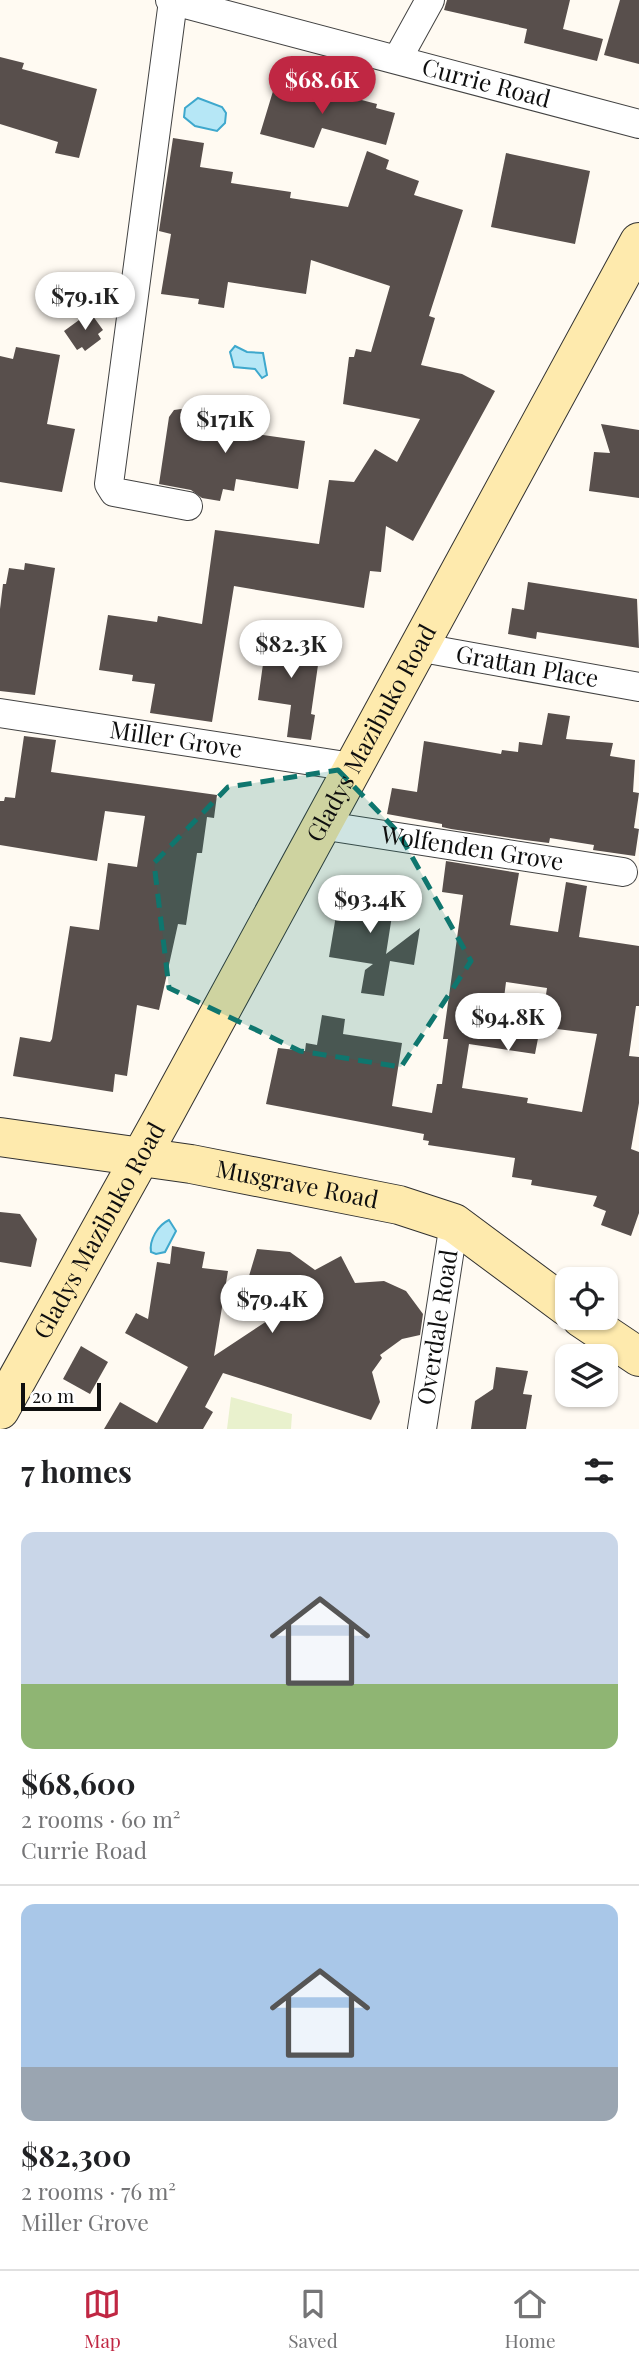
<!DOCTYPE html>
<meta charset="utf-8">
<style>
:root{--surface:#fff;--page:#f2f2f2;--text:#202124;--muted:#757577;--line:#e0e0e0;--accent:#c02743}
body{margin:0;font-family:"Playfair Display",serif;background:var(--page);color:var(--text);height:100vh;display:flex;flex-direction:column;font-size:26px;white-space:nowrap}
*{box-sizing:border-box;margin:0}
p{font-size:23px;color:var(--muted)}
.icon{flex:none;width:38px;height:38px;fill:none;stroke:currentColor;stroke-width:2;stroke-linecap:round;stroke-linejoin:round}
.map{position:relative;height:1429px;overflow:hidden}
.drawer{display:flex;flex-direction:column;background:var(--surface);flex:1}
.drawer>*{flex:none}
.tools{position:absolute;left:555px;top:1267px;display:grid;gap:14px}
.tools a{display:grid;place-items:center;width:63px;height:63px;border-radius:14px;background:var(--surface);box-shadow:0 2px 5px #0004;font-size:35px}
.scale{position:absolute;left:21px;bottom:18px;width:80px;box-sizing:border-box;padding-left:7px;border:4px solid #0f0f0f;border-top:0;font-size:19px;line-height:24px;white-space:nowrap;color:#0f0f0f;-webkit-text-stroke:5px #fff;paint-order:stroke}
.price{position:absolute;translate:-50% -60px;padding:0 16px;border-radius:24px;background:#fff;color:#222;font-size:23px;line-height:46px;filter:drop-shadow(0 2px 4px #0008)}
.price::after{content:'';position:absolute;left:50%;top:42px;width:21px;height:16px;margin-left:-10px;background:inherit;clip-path:polygon(0 0,100% 0,50% 100%)}
.price.active{background:var(--accent);color:#fff}
ul{padding:0;list-style:none}
li{display:grid;align-content:center;gap:14px;height:371px;padding:0 21px}
li+li{border-top:2px solid var(--line)}
li span{display:grid;place-items:center;height:217px;border-radius:14px;color:#555}
li>.icon{margin-inline-start:auto}
span .icon{width:126px;height:126px;fill:#fffc;stroke-width:1}
li b{font-size:30px}
h2{display:flex;justify-content:space-between;align-items:center;height:84px;padding:0 21px;font-size:30px}
.dock{display:flex;justify-content:space-around;align-items:center;height:98px;border-top:2px solid var(--line);background:var(--surface);font-size:19px;color:var(--muted)}
.dock a{display:grid;justify-items:center;gap:4px}
.dock .active{color:var(--accent)}
.map>svg:first-child{display:block}
.pitch{fill:#e9f1cd}
.water{fill:#b6e7f6;stroke:#3ea8cd;stroke-width:2}
.building{fill:#584f4c;fill-rule:evenodd}
.lines{fill:none;stroke-linecap:round;stroke-linejoin:round}
.street-casing{stroke:#424242;stroke-width:30}
.secondary-casing{stroke:#313131;stroke-width:40}
.street{stroke:#fff;stroke-width:28}
.secondary{stroke:#feeaad;stroke-width:38}
.marked{fill:#0f766e;fill-opacity:0.2;stroke:#0f766e;stroke-width:5;stroke-dasharray:14 9;stroke-linejoin:round}
.labels{text-anchor:middle;stroke-width:7;stroke-linejoin:round;paint-order:stroke}
.street-label{font-size:24px;fill:#0f0f0f;stroke:#fff}
</style>
<div class="map">
<svg width="639" height="1429" viewBox="0 0 639 1429">
<rect width="100%" height="100%" fill="#fffaf2"/>
<path class="pitch" d="M231,1397l61,17 -1,15h-64z"/>
<g class="water">
<path d="M198,98l24,9 4,6 -1,10 -8,8 -22,-5 -11,-9 1,-9z"/>
<path d="M235,346l12,6 16,1 4,22 -5,3 -7,-9 -21,-2 -4,-15z"/>
<path d="M169,1220l7,11 -11,21 -9,2 -5,-2c-2,-12 7,-27 18,-32z"/>
</g>
<g class="building">
<path d="M447,0h123l-7,29 40,10 -6,22 -73,-18 3,-14 -83,-19z"/>
<path d="M620,0h19v64l-35,-9z"/>
<path d="M0,57l24,6 -2,6 75,20 -18,69 -24,-5 3,-11 -58,-18z"/>
<path d="M277,78l100,26 -1,4 19,5 -9,32 -64,-17 -8,20 -54,-14z"/>
<path d="M173,138l31,5 -4,24 33,5 -2,11 60,9 -1,6 58,9 19,-56 22,9 -3,9 33,12 -5,14 49,15 -34,106 6,2 -14,47 41,9 33,17 -82,150 -27,-15 -5,46 -11,-1 -6,37 -130,-22 -22,136 -62,-9 5,-29 -23,-3 1,-6 -34,-5 9,-55 49,7 1,-6 44,8 13,-94 104,14 10,-64 25,2 21,-33 22,13 23,-43 -77,-15 6,-47h5l2,-8 15,3 19,-66 -79,-26 -5,34 -78,-12 -4,26 -26,-4 1,-5 -38,-5 10,-60 -12,-3z"/>
<path d="M506,153l84,18 -15,73 -84,-17z"/>
<path d="M90,312l13,18 -5,4 3,5 -16,12 -3,-4 -5,3 -13,-19z"/>
<path d="M16,347l44,8 -13,69 28,5 -13,63 -62,-10v-126l13,3z"/>
<path d="M181,409l68,10 14,16 42,6 -7,48 -62,-10 -2,12 -11,-2 -3,12 -18,-3 -11,-8 -32,-6 10,-67 5,-7z"/>
<path d="M601,424l38,6v68l-50,-7 5,-39 16,1z"/>
<path d="M25,563l30,5 -20,127 -35,-4v-82l3,-25h3l3,-16 15,2z"/>
<path d="M528,582l109,17 2,49 -102,-16 -1,7 -28,-5 4,-26 12,2z"/>
<path d="M303,630l6,12 12,2 -10,70 4,1 -4,25 -24,-3 4,-32 -33,-5 5,-36 -8,-11 10,-2 3,-16 24,4z"/>
<path d="M548,713l22,3 -4,23 47,4 -3,13 25,4 -2,32 6,1 -5,35 5,1 -4,27 -42,-6 1,-5 -44,-7 -1,5 -24,-3 -74,-11 -9,-2v-3l-55,-10 5,-26 25,4 7,-51 77,13 1,-4 16,2 1,-10 23,3z"/>
<path d="M24,736l32,4 -5,32 166,23 -3,23 -7,-1 -5,36h-5l-11,72 -8,-1 -19,86 -22,-5 -10,71 -12,-2 -2,18 -100,-16 7,-39 30,5 2,-3 18,-113 29,4 9,-67 29,4 8,-51 -40,-5 -8,50 -97,-16v-44h4l1,-4 10,1z"/>
<path d="M446,861l73,12 -9,52 48,7 8,-50 21,4 -8,51 60,9v60h-3l-7,50 10,1v46l-8,46 8,3v61l-8,23 -30,-11 5,-14 -13,-5 4,-10 -66,-11 1,-5 -20,-3 3,-19 -87,-13 1,-4 -6,-1 1,-6 -158,-30 12,-56 27,3 1,-8 11,2 5,-30 23,4 -2,15 59,9 -10,63 40,7 5,-29h5l6,-45h-5l20,-144 -21,-3zM506,982l41,6 -6,39 56,7 -15,78 -55,-9 1,-5 -66,-10 7,-44 66,10 5,-26 -39,-6z"/>
<path d="M354,884l42,6 -10,64 34,-26 -6,37 -24,-4 -6,35 -23,-3 4,-23 8,-6 -44,-7 11,-65 12,2z"/>
<path d="M0,1212l20,2 17,25 -6,28 -31,-5z"/>
<path d="M172,1246l33,6 -3,16 26,3 -14,85 53,-35 -18,-45 8,-27 33,3 25,18 26,-14 14,27 29,-2 22,10 17,23 -3,21 -18,4 -22,16 2,3 -10,14 8,30 -9,18 -148,-47 -18,34 8,5 -10,17h-99l16,-27 37,21 31,-56 -63,-34 11,-20 12,6 9,-57 13,2z"/>
<path d="M81,1346l27,16 -18,32 -27,-15z"/>
<path d="M496,1367l32,4 -5,23 9,1 -6,34h-55l4,-28 18,-12z"/>
</g>
<g class="lines">
<defs>
<g id="street">
<path id="s1" d="M170,0l469,124"/>
<path d="M173,1l-64,483 5,8 74,14"/>
<path d="M398,58l32,-58"/>
<path id="s2" d="M417,647l222,40"/>
<path id="s3" d="M0,713l352,54"/>
<path id="s4" d="M320,825l303,47"/>
<path id="s5" d="M422,1429l32,-206"/>
</g>
<g id="secondary">
<path id="s6" d="M0,1137l191,27 208,41 55,18 113,84"/>
<path d="M581,1318l58,39"/>
<path id="s7" d="M0,1410l163,-293 476,-875"/>
</g>
</defs>
<use href="#street" class="street-casing"/>
<use href="#secondary" class="secondary-casing"/>
<use href="#street" class="street"/>
<use href="#secondary" class="secondary"/>
</g>
<path class="marked" d="M338,770l60,62 73,129 -70,106 -101,-16 -131,-63 -15,-125 74,-76z"/>
<g class="labels">
<g class="street-label">
<text dy="8" stroke="none"><textPath href="#s1" startOffset="327">Currie Road</textPath></text>
<text dy="8" stroke="none"><textPath href="#s2" startOffset="112">Grattan Place</textPath></text>
<text dy="8" stroke="none"><textPath href="#s7" startOffset="772">Gladys Mazibuko Road</textPath></text>
<text dy="8" stroke="none"><textPath href="#s3" startOffset="178">Miller Grove</textPath></text>
<text dy="8" stroke="none"><textPath href="#s4" startOffset="154">Wolfenden Grove</textPath></text>
<text dy="8" stroke="none"><textPath href="#s6" startOffset="301">Musgrave Road</textPath></text>
<text dy="8" stroke="none"><textPath href="#s7" startOffset="205">Gladys Mazibuko Road</textPath></text>
<text dy="8" stroke="none"><textPath href="#s5" startOffset="103">Overdale Road</textPath></text>
</g>
</g>
</svg>
<div class="tools">
<a><svg class="icon" aria-label="locate" viewBox="0 0 24 24"><circle cx="12" cy="12" r="6"/><path d="M12 2v4M12 18v4M2 12h4M18 12h4"/></svg></a>
<a><svg class="icon" aria-label="layers" viewBox="0 0 24 24"><path d="M12 4l9 5-9 5-9-5zM3 14l9 5 9-5"/></svg></a>
</div>
<div class="scale">20 m</div>
<b class="price active" style="left:322px;top:116px">$68.6K</b>
<b class="price" style="left:85px;top:332px">$79.1K</b>
<b class="price" style="left:225px;top:455px">$171K</b>
<b class="price" style="left:291px;top:680px">$82.3K</b>
<b class="price" style="left:370px;top:935px">$93.4K</b>
<b class="price" style="left:508px;top:1053px">$94.8K</b>
<b class="price" style="left:272px;top:1335px">$79.4K</b>
</div>
<section class="drawer">
<h2>7 homes<svg class="icon" aria-label="filters" viewBox="0 0 24 24"><path d="M4 7h16M4 17h16"/><circle cx="9" cy="7" r="2"/><circle cx="15" cy="17" r="2"/></svg></h2>
<ul>
<li><span style="background:linear-gradient(#c9d6e8 70%,#8fb573 0)"><svg class="icon" aria-label="home" viewBox="0 0 24 24"><path d="M3 11l9-7 9 7M6 9v11h12V9"/></svg></span><div><b>$68,600</b><p>2 rooms · 60 m²</p><p>Currie Road</p></div></li>
<li><span style="background:linear-gradient(#a9c7e8 75%,#9aa5b1 0)"><svg class="icon" aria-label="home" viewBox="0 0 24 24"><path d="M3 11l9-7 9 7M6 9v11h12V9"/></svg></span><div><b>$82,300</b><p>2 rooms · 76 m²</p><p>Miller Grove</p></div></li>
</ul>
</section>
<nav class="dock">
<a class="active"><svg class="icon" aria-label="map" viewBox="0 0 24 24"><path d="M3 6l6-2 6 2 6-2v14l-6 2-6-2-6 2zM9 4v14M15 6v14"/></svg>Map</a>
<a><svg class="icon" aria-label="saved" viewBox="0 0 24 24"><path d="M7 4h10v16l-5-4-5 4z"/></svg>Saved</a>
<a><svg class="icon" aria-label="home" viewBox="0 0 24 24"><path d="M3 11l9-7 9 7M6 9v11h12V9"/></svg>Home</a>
</nav>
